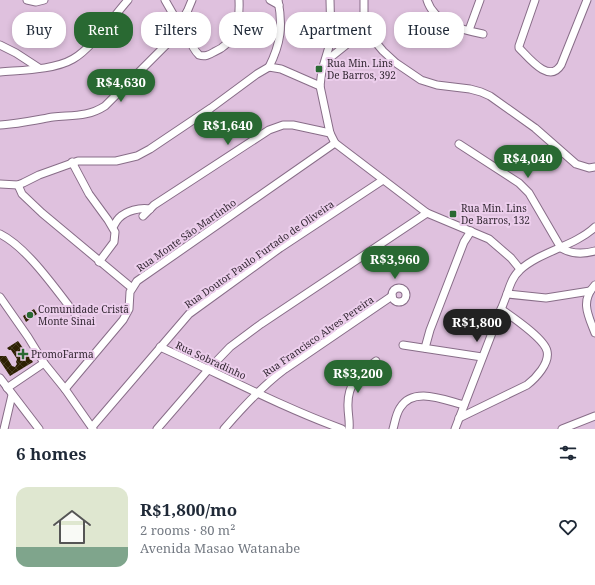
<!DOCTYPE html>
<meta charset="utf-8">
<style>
:root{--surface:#fff;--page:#f6f6f7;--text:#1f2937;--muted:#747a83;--line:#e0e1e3;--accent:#296932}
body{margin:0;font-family:"Noto Serif",serif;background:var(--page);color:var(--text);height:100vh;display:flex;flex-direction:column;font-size:15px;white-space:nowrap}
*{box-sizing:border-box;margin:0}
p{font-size:13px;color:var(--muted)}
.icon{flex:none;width:22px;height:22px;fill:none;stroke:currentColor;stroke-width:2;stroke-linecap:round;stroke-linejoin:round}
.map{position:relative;height:429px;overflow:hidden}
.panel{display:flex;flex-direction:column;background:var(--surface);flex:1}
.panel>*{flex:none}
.guide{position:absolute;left:12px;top:12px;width:571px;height:36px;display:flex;gap:8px}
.price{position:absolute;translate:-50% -34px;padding:0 9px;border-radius:14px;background:var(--accent);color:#fff;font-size:13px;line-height:26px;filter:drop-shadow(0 1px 2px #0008)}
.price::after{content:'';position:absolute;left:50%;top:24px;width:12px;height:9px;margin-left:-6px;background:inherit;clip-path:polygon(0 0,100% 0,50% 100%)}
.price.current{background:#222;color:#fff}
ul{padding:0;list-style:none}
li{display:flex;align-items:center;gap:12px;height:100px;padding:0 16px}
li+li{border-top:1px solid var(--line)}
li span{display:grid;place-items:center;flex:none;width:112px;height:80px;border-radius:12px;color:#555}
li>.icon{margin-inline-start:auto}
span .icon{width:48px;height:48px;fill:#fffc;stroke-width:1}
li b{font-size:17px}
h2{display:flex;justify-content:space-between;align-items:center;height:48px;padding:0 16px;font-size:17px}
.tag{padding:0 14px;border-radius:16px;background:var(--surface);box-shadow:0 2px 6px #0003;font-size:14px;line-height:36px}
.tag.current{background:var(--accent);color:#fff}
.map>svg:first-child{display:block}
.building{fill:url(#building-cross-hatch)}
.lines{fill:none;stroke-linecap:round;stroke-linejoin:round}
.minor-casing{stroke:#886d88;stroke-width:9}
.minor{stroke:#fff;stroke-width:7}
.poi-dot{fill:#296932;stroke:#ecceec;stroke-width:1.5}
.labels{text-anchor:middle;stroke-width:4;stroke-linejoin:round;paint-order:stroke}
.poi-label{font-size:10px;fill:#332833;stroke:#ecceec;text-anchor:start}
.street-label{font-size:10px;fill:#332833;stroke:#ecceec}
</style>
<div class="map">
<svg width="595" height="429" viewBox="0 0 595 429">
<defs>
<pattern id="building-cross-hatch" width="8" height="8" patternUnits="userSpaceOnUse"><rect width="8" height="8" fill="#2e2102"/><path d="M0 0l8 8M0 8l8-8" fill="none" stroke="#44391f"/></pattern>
</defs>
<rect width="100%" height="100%" fill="#dfc1de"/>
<g class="building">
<path d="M34,309l3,5 -11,8 -3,-6z"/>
<path d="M18,341l15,21 -23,14 -10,-15v-5h6l6,10 3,1 2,-3 -1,-2 1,-3 -6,-9h-2l-2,-2z"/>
</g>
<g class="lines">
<defs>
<g id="minor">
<path d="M27,0l9,2 8,-2"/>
<path d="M165,0l8,14 7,9"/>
<path d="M270,0l9,5"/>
<path d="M330,0l1,40 -9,30 -2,16 10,47 5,10 92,70 62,26 22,19 9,11"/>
<path d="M364,0v16l3,16 16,19 13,12 25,17 16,5 33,4 11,3 9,4 45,32 41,36 13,4 6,-1"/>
<path d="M427,0c7,23 35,30 56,34"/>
<path d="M535,0l-16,46v2c10,10 30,36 42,17l26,-65"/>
<path d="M187,12c1,16 0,31 12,43 6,2 10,0 15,-3 22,-9 26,-30 25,-52"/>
<path d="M469,30l11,-30"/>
<path d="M0,45l16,8 23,15"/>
<path d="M326,61l25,-20 14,-15"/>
<path d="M269,67c12,-24 14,-41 9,-67"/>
<path d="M0,72c22,-2 54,-2 73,-13 18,-10 40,-42 55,-59"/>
<path d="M0,125c18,-1 36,-5 53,-8 20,-2 35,0 52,-11l61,-61 21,-33 5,-12"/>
<path d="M459,144l60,39 10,10 32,55c10,6 23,6 34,3"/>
<path d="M72,162l17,32 19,26 7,12 -1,10 -15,20"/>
<path d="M0,184l18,1 5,-2 16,-8 39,-14h38l21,-5 13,-7 61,-41 46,-34 12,-7 12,2 39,17"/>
<path d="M18,185l4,9 20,19 90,75"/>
<path d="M143,216l11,-11 115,-75 14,-5h10l37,8"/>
<path d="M113,227c2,-3 3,-6 6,-9 7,-7 21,-11 31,-9"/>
<path d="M0,234c28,14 56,56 76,81"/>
<path d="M595,285c-15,16 -7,30 0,48"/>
<circle cx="399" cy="295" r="7"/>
<path d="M507,294l39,4 44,-7"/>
<path d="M0,297l28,40 16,26 21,26 28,40"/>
<path d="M403,345l79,12"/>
<path d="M160,347c60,27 119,59 182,82"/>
<path d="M425,348l5,-18 34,-88 7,-11"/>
<path d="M0,378l39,51"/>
<path d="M7,388l37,-25"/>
<path d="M65,389l58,-69 6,-11 1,-17 7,-11 198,-138"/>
<path d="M459,418l68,-33c9,-7 23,-22 20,-34 -3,-13 -35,-34 -46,-42"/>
<path d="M92,427l97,-113 91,-66 103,-68"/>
<path d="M4,429l8,-34"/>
<path d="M157,429l51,-59 22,-23 31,-23 166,-111"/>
<path d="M224,429c19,-22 38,-43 61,-60l107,-73"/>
<path d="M349,429c1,-7 -1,-15 -1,-22 -1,-24 11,-33 28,-46"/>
<path d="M393,429c2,-7 3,-15 7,-21 13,-22 44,-8 64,-3"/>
<path d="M455,429l52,-135c3,-9 6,-18 13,-24 19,-18 55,-24 75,-43"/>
<path d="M562,429l33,-13"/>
</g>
</defs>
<use href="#minor" class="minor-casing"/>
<use href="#minor" class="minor"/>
</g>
<g class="poi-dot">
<rect x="315" y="65" width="8" height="8" rx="2"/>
<rect x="449" y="210" width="8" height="8" rx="2"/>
<circle cx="30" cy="315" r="4"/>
<path d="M21 348h4v4h4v4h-4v4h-4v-4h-4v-4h4z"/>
</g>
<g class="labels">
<g class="poi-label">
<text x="327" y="67">Rua Min. Lins<tspan x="327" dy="12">De Barros, 392</tspan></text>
<text x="461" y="212">Rua Min. Lins<tspan x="461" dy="12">De Barros, 132</tspan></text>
<text x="38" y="313">Comunidade Cristã<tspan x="38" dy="12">Monte Sinai</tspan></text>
<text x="31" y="358">PromoFarma</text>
</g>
<g class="street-label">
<text transform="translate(186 235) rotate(-35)" y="4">Rua Monte São Martinho</text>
<text transform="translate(259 254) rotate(-35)" y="4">Rua Doutor Paulo Furtado de Oliveira</text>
<text transform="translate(318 336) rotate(-35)" y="4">Rua Francisco Alves Pereira</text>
<text transform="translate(211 360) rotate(25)" y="4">Rua Sobradinho</text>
</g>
</g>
</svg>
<b class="price" style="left:121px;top:103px">R$4,630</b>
<b class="price" style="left:228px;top:146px">R$1,640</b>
<b class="price" style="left:528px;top:179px">R$4,040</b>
<b class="price" style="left:395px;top:280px">R$3,960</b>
<b class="price current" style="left:477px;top:343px">R$1,800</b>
<b class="price" style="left:358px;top:394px">R$3,200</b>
<div class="guide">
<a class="tag">Buy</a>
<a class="tag current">Rent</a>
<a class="tag">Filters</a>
<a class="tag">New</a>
<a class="tag">Apartment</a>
<a class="tag">House</a>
</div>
</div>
<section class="panel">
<h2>6 homes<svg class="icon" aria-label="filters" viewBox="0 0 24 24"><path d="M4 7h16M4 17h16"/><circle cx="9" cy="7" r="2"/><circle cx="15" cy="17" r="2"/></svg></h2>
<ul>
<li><span style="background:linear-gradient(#dfe7d0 75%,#7fa58c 0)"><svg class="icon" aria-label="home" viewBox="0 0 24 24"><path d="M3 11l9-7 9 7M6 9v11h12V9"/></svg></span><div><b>R$1,800/mo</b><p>2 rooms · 80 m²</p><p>Avenida Masao Watanabe</p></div><svg class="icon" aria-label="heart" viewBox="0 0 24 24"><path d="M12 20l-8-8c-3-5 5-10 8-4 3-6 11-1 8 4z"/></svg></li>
</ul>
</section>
